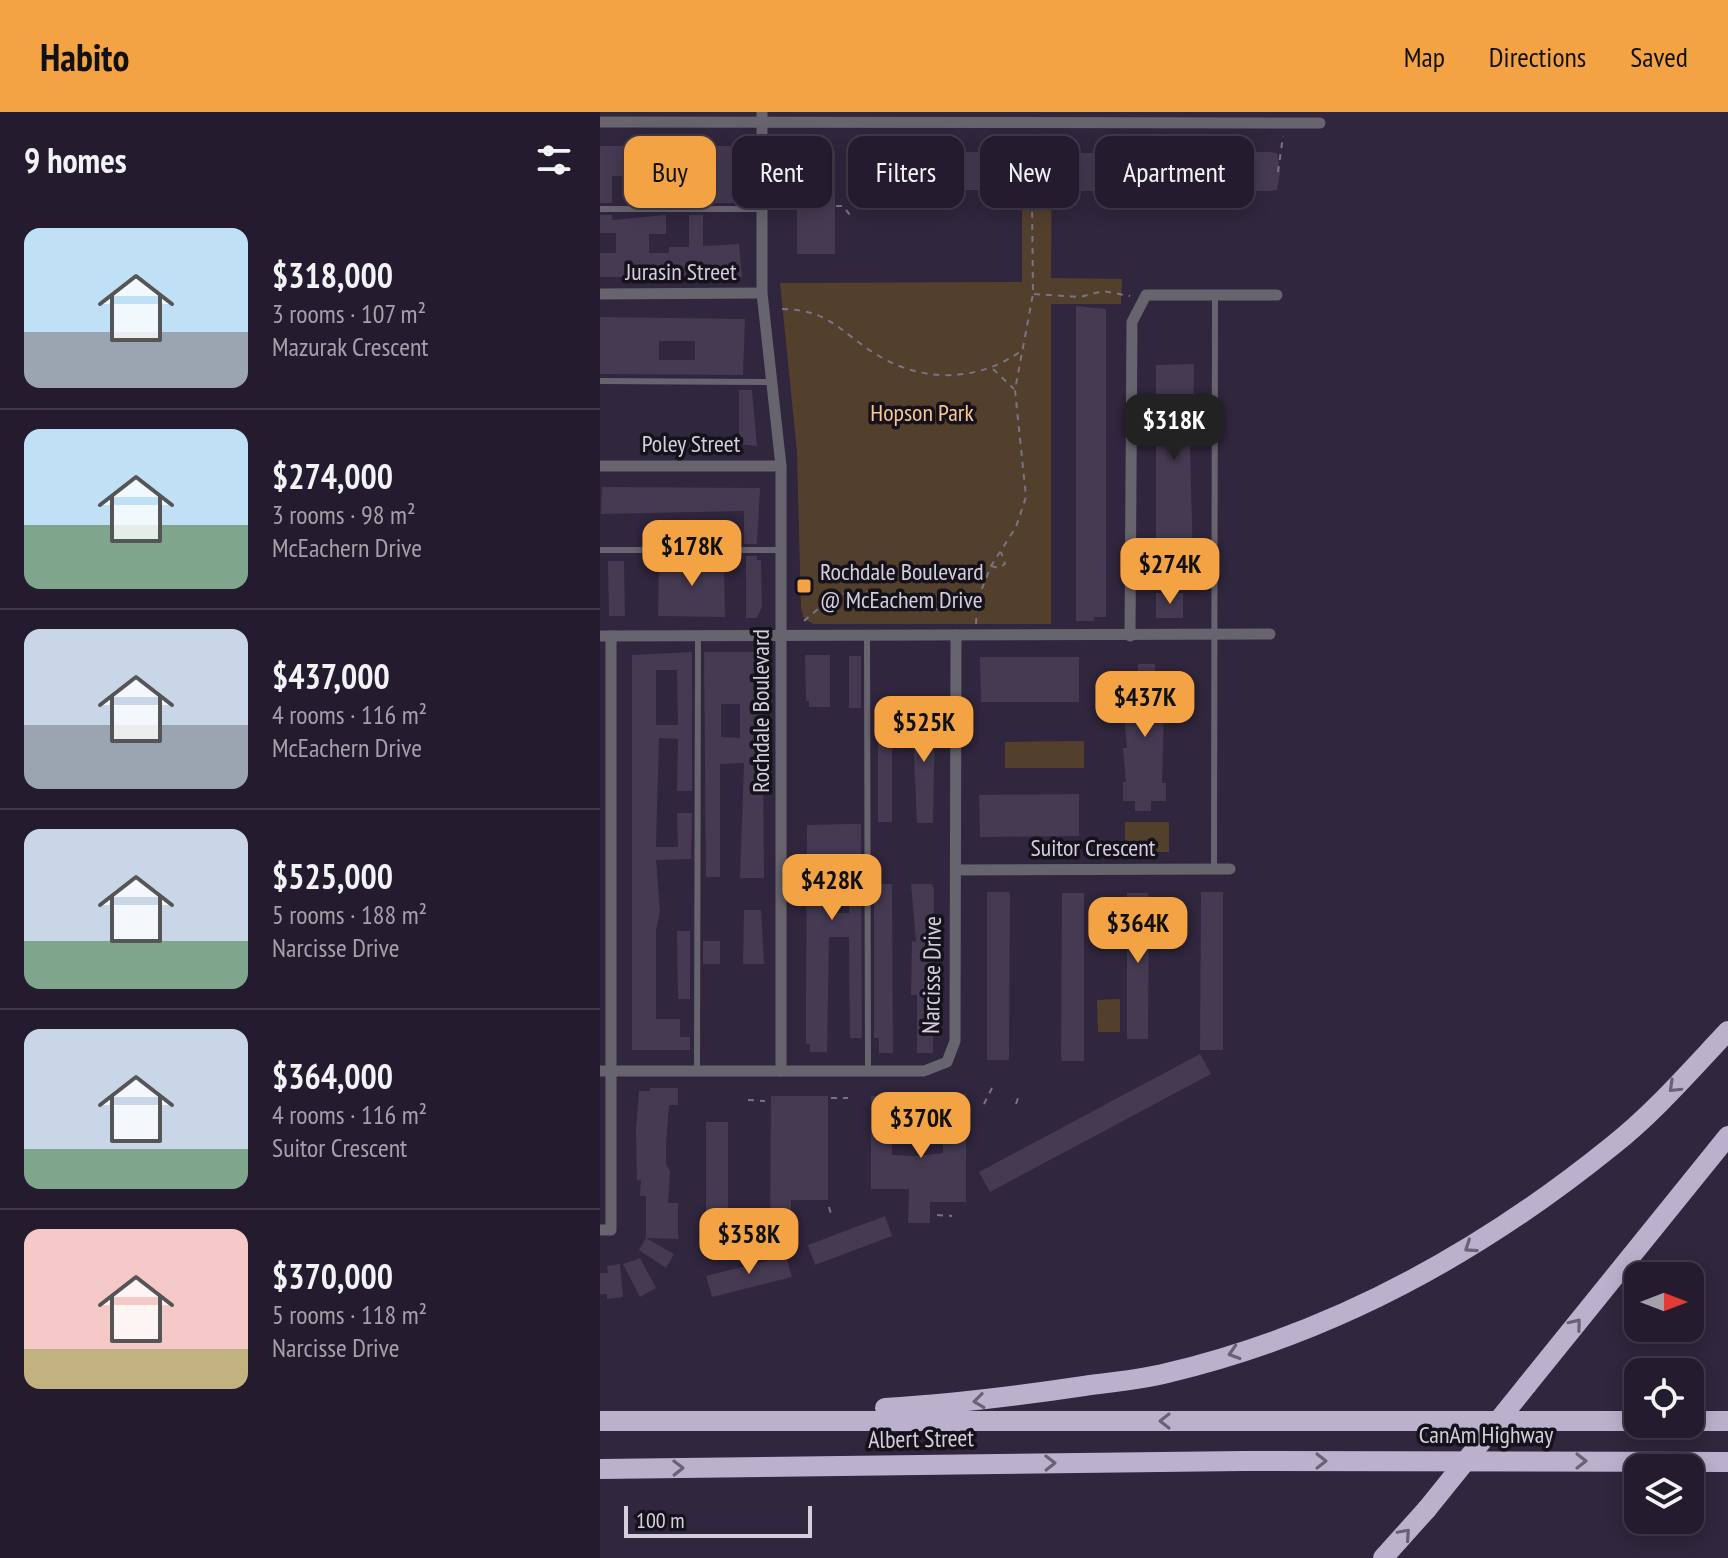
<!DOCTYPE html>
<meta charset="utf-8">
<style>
:root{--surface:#241c2e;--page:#2c2536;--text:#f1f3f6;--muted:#a3a1aa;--line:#413a4a;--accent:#f4a344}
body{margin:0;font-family:"PT Sans Narrow",sans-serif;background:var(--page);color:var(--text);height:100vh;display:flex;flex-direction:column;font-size:30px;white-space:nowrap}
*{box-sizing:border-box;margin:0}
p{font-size:26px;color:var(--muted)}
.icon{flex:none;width:44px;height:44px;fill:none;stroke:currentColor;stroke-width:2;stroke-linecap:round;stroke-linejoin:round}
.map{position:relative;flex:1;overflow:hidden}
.panel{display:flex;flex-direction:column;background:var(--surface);width:600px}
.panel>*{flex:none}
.banner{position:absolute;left:24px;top:24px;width:760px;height:72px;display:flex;gap:16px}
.needle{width:52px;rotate:90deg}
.controls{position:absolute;left:1024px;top:1150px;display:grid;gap:16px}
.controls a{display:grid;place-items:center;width:80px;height:80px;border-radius:16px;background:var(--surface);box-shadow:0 4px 20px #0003,0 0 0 2px var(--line);font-size:40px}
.scale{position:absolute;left:24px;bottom:20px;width:188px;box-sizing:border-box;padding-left:8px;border:4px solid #d5cfdd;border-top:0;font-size:22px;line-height:28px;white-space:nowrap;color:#d5cfdd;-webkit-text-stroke:6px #16121c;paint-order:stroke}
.price{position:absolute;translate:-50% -68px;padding:0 18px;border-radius:16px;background:var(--accent);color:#111;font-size:26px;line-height:52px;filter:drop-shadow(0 2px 4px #0008)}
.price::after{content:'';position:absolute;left:50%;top:48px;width:24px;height:18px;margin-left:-12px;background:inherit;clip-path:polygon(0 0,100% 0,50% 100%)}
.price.active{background:#222;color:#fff}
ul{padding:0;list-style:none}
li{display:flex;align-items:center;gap:24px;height:200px;padding:0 24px}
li+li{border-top:2px solid var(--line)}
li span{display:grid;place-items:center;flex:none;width:224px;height:160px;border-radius:16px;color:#555}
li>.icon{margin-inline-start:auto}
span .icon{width:96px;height:96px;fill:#fffc;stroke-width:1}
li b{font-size:34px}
h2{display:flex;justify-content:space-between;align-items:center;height:96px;padding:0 24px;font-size:34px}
.tag{padding:0 28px;border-radius:16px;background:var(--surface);box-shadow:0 4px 20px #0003,0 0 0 2px var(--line);font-size:28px;line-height:72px}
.tag.active{background:var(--accent);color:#111}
header{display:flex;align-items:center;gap:48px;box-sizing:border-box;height:112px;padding:0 40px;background:var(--accent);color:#111}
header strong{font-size:38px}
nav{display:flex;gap:44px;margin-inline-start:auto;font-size:28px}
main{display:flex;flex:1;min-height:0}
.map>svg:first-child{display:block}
.green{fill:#53402c}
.building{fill:#453a52;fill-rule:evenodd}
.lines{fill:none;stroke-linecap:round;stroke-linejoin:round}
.path{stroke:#7a7285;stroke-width:2;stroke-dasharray:6 6;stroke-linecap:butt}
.lane{stroke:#68646f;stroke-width:6}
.street{stroke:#68646f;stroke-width:11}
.highway{stroke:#bcb1cd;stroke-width:20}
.highway-bridge{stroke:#bcb1cd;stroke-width:20}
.oneway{stroke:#696274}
.poi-dot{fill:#f4a344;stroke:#16121c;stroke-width:3}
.labels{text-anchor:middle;stroke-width:7;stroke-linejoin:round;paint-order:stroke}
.street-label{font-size:24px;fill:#d5cfdd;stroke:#16121c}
.park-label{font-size:24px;fill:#f8c693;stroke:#16121c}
.poi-label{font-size:24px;fill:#d5cfdd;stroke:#16121c;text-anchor:start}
</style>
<header>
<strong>Habito</strong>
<nav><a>Map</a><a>Directions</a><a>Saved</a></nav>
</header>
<main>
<section class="panel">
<h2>9 homes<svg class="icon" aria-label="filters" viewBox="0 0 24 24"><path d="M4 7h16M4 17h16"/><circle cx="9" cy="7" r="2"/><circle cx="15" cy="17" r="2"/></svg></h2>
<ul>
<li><span style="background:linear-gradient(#bfe0f5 65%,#9aa5b1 0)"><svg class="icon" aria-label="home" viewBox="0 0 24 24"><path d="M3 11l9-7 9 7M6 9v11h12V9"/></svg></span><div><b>$318,000</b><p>3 rooms · 107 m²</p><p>Mazurak Crescent</p></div></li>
<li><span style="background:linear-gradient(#bfe0f5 60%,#7fa58c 0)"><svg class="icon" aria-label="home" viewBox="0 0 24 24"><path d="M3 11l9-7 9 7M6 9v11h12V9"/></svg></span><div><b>$274,000</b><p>3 rooms · 98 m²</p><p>McEachern Drive</p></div></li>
<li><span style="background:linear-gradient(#c9d6e8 60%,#9aa5b1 0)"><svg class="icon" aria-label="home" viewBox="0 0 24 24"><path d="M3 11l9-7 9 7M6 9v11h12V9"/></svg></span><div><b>$437,000</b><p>4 rooms · 116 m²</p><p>McEachern Drive</p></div></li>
<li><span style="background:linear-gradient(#c9d6e8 70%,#7fa58c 0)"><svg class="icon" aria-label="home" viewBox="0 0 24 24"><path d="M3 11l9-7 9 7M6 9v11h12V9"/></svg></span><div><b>$525,000</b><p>5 rooms · 188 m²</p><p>Narcisse Drive</p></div></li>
<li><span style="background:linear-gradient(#c9d6e8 75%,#7fa58c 0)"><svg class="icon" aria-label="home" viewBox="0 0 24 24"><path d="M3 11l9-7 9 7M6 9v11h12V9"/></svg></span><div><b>$364,000</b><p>4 rooms · 116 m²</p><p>Suitor Crescent</p></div></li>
<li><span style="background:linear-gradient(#f6c9c9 75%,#c2b280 0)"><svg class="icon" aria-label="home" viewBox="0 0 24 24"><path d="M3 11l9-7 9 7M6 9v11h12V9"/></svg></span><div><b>$370,000</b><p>5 rooms · 118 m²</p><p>Narcisse Drive</p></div></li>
</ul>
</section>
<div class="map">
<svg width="1128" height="1446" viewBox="0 0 1128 1446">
<rect width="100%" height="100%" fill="#30263d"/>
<g class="green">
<path d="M422,25h30l-1,141 71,1 -1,25h-70v320h-237l-10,-5 -3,-11 -4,-156 -17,-169 242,-1z"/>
<path d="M484,629v27h-79v-26z"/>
<rect x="525" y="710" width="44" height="30"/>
<path d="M520,887v33h-22l-1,-32z"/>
</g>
<g class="building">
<path d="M0,34h141l-3,57h-104l-1,-27h-21v27h-12z"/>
<rect x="197" y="39" width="38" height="103"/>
<rect x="264" y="40" width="125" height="38"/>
<path d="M472,41l198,-1 7,1 3,19 -3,18 -7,1h-192l-6,-1z"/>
<path d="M0,103h12v5l54,-5v19h-17v19h20v-6h20v-32h14v31l36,-2 3,33h-142v-24h16v-20h-16z"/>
<path d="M476,194l30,3v308h-12v4h-18z"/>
<path d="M0,205l145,2 -2,56 -143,-1zM59,229h36v19h-36z"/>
<path d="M594,252l-1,83h-3l3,115 -37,-2v-195z"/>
<path d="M139,278h13l5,56 -18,-2z"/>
<path d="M2,375l158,1 -3,56h-13v-33l-143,3z"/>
<path d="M146,444h11v4h4l1,47 -5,11h-11z"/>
<path d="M59,448h65l1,57 -67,-1z"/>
<path d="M8,449h16l1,55h-16z"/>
<rect x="556" y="481" width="27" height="25"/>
<path d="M92,540v139h-15l1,-52 -19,-1 -3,109h22l-1,-34h15l-1,46 -35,1 4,52 -4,18v89h24v18h10v13h-58v-395zM56,558h21l1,55h-22z"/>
<path d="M104,540h54v6h4l2,220h-24l4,-115 -24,1v113h-14zM121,592h19v34l-19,-1z"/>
<path d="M205,543h25v52h-21v-6h-3z"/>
<rect x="249" y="544" width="12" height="52"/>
<path d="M380,545h99v45h-98z"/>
<path d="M538,552h17v12h10l-3,107h4v18h-15v10h-16v-10h-12v-19h3l-3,-34h4l-3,-33h4l-3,-39h13z"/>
<path d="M292,598v112h-14v-111z"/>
<path d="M312,599h20l3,6 -2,106h-16z"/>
<path d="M479,682v42l-99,1 -1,-42z"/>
<path d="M249,712h12l1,214h-12l-1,-101h-20l-2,115h-17v-8h-4v-51l1,-168zM227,768h22v33h-22z"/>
<path d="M274,772h18l1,169h-14v-15h-5z"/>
<path d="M311,772h21l2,5 -1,164h-16v-58h-6l1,-54 4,1z"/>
<path d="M387,780h22l1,5 -1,163h-22z"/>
<path d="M601,780h22v158h-23z"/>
<path d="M462,781h22v168h-22l-1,-5z"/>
<path d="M527,781h21l1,4 -1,142h-21z"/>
<path d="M144,798h17l3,54h-21z"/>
<path d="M77,819h13v68h-12z"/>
<rect x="103" y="829" width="17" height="23"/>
<path d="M600,942l11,20 -221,118 -11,-20z"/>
<path d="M50,976h28v17h-9l-3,39v20l4,7 -2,32h10v36l-32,-1v-42h-6l1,-16h-4l-1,-50 3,-39h11z"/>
<path d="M366,982v108h-36v21h-22l1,-34h-38v-93h21v59l24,1 27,-3v-58z"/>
<path d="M171,984h57v104h-37v26h-21z"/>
<rect x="106" y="1010" width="22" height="115"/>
<path d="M285,1104l7,20 -77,29 -7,-20z"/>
<path d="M46,1126l28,16 -8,14 -27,-18z"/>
<path d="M186,1144l6,21 -80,20 -6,-21z"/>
<path d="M40,1146l16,30 -16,9 -17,-33z"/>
<path d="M20,1152l3,33 -16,2v-5h-7v-21h8l-1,-7z"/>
</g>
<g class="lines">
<g class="path">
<path d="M267,22v18"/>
<path d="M215,23v15"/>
<path d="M389,60h6"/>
<path d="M678,60l5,-36"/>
<path d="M267,78v9"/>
<path d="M555,80v2"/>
<path d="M236,94h7l10,13"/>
<path d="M434,182l46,3 23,-6 27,5"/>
<path d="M182,197c50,1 58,24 97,47 47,28 102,25 145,-7"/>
<path d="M393,257l21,20"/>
<path d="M391,454l8,2 6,-4 -4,-12"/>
<path d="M204,509l28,-24 22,-6 17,1 54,19 51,-9"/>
<path d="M376,512l1,-23 14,-35 25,-39 10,-30 -11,-107 18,-96 -1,-94 9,-66"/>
<path d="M231,986h17"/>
<path d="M148,988l17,1"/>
<path d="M384,992l10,-20"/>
<path d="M416,992l3,-9"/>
<path d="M229,1095l2,7"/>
<path d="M337,1103l15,1"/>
<path d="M167,1117v12"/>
</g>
<g class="lane">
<path d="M0,97h161"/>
<path d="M0,269l172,1"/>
<path d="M0,438h180"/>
<path d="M267,523l1,436"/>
<path d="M614,757l1,-574"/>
<path d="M97,959l1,-435"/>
</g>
<g class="street">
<path d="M162,0v181l19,173v605"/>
<path d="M0,10l720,1"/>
<path d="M0,182l162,-1"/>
<path d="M0,354h181"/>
<path d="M0,524l670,-2"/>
<path d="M530,524l2,-314 14,-27h131"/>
<path d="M356,758l274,-1"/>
<path d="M0,959h324l23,-9 8,-21 1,-406"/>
<path d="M0,1118h11v-594"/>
</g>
<g class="highway">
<path d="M927,1273l201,-249"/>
<path d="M285,1296c67,-4 132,-12 199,-22 27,-4 56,-6 83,-13 165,-39 314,-121 445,-227 42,-33 79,-76 116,-115"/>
<path d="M0,1309h1038"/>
<path d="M1090,1309h38"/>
<path d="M0,1357l643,-8 485,1"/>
<path d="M783,1446l44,-49"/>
</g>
<path class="highway-bridge" d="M827,1397l100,-124"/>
</g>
<defs><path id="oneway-chevron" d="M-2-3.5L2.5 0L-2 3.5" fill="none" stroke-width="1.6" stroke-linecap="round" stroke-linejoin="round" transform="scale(2)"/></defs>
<g class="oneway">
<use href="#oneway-chevron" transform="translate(1074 975) rotate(136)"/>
<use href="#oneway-chevron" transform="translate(870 1135) rotate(146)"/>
<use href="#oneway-chevron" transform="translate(976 1212) rotate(-51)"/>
<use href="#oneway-chevron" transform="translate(634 1241) rotate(163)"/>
<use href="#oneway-chevron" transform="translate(379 1289) rotate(173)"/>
<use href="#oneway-chevron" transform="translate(565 1309) rotate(-180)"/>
<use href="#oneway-chevron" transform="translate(721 1349)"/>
<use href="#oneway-chevron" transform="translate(981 1349)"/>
<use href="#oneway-chevron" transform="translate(450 1351) rotate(-1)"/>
<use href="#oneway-chevron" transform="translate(78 1356) rotate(-1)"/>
<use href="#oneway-chevron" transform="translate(805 1422) rotate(-48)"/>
</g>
<rect class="poi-dot" x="196" y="466" width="16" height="16" rx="4"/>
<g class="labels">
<g class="street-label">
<text x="81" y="168">Jurasin Street</text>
<text x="91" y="340">Poley Street</text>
<text transform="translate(161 599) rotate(-90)" y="8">Rochdale Boulevard</text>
<text x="493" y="744">Suitor Crescent</text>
<text transform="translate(332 863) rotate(-89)" y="8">Narcisse Drive</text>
<text x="886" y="1331">CanAm Highway</text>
<text transform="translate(321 1327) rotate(-1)" y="8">Albert Street</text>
</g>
<g class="park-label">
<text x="322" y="309">Hopson Park</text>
</g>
<g class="poi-label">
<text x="220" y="468">Rochdale Boulevard<tspan x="220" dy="28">@ McEachem Drive</tspan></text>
</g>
</g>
</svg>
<div class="controls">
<a><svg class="needle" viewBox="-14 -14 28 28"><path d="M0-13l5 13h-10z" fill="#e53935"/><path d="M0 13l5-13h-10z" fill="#a3a1aa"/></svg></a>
<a><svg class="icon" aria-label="locate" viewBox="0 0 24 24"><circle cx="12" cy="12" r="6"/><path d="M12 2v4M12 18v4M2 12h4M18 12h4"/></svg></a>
<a><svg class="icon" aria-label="layers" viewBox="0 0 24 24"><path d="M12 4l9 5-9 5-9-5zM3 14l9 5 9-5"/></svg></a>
</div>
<div class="scale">100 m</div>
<b class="price active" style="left:574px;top:350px">$318K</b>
<b class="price" style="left:92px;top:476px">$178K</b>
<b class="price" style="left:570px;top:494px">$274K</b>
<b class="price" style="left:545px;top:627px">$437K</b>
<b class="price" style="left:324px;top:652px">$525K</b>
<b class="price" style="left:232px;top:810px">$428K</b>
<b class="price" style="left:538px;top:853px">$364K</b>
<b class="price" style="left:321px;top:1048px">$370K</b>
<b class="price" style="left:149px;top:1164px">$358K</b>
<div class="banner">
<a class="tag active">Buy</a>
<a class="tag">Rent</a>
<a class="tag">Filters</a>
<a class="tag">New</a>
<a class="tag">Apartment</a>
</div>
</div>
</main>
